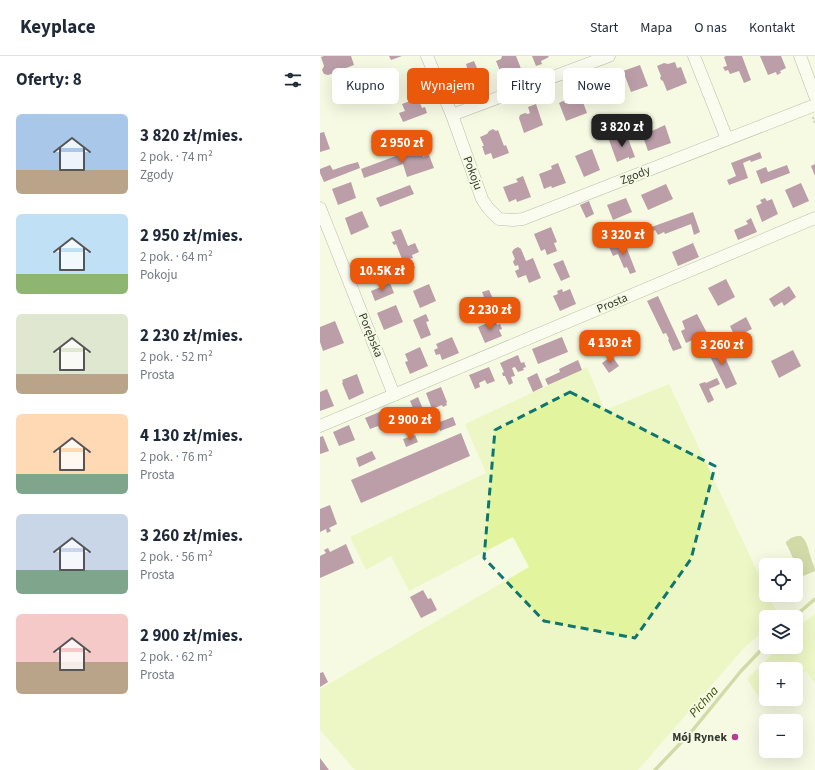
<!DOCTYPE html>
<html lang="pl">
<meta charset="utf-8">
<style>
:root{--surface:#fff;--page:#f6f6f7;--text:#1f2937;--muted:#747a83;--line:#e0e1e3;--accent:#ea580c}
body{margin:0;font-family:"Source Sans 3",sans-serif;background:var(--page);color:var(--text);height:100vh;display:flex;flex-direction:column;font-size:15px;white-space:nowrap}
*{box-sizing:border-box;margin:0}
p{font-size:13px;color:var(--muted)}
.icon{flex:none;width:22px;height:22px;fill:none;stroke:currentColor;stroke-width:2;stroke-linecap:round;stroke-linejoin:round}
.map{position:relative;flex:1;overflow:hidden}
.panel{display:flex;flex-direction:column;background:var(--surface);width:320px}
.panel>*{flex:none}
.hud{position:absolute;left:12px;top:12px;width:380px;height:36px;display:flex;gap:8px}
.tools{position:absolute;left:439px;top:502px;display:grid;gap:8px}
.tools a{display:grid;place-items:center;width:44px;height:44px;border-radius:6px;background:var(--surface);box-shadow:0 4px 16px #0002;font-size:20px}
.price{position:absolute;translate:-50% -34px;padding:0 9px;border-radius:8px;background:var(--accent);color:#fff;font-size:13px;line-height:26px;filter:drop-shadow(0 1px 2px #0008)}
.price::after{content:'';position:absolute;left:50%;top:24px;width:12px;height:9px;margin-left:-6px;background:inherit;clip-path:polygon(0 0,100% 0,50% 100%)}
.price.active{background:#222;color:#fff}
ul{padding:0;list-style:none}
li{display:flex;align-items:center;gap:12px;height:100px;padding:0 16px}
li span{display:grid;place-items:center;flex:none;width:112px;height:80px;border-radius:6px;color:#555}
li>.icon{margin-inline-start:auto}
span .icon{width:48px;height:48px;fill:#fffc;stroke-width:1}
li b{font-size:17px}
h2{display:flex;justify-content:space-between;align-items:center;height:48px;padding:0 16px;font-size:17px}
.pill{padding:0 14px;border-radius:6px;background:var(--surface);box-shadow:0 4px 16px #0002;font-size:14px;line-height:36px}
.pill.active{background:var(--accent);color:#fff}
header{display:flex;align-items:center;gap:24px;box-sizing:border-box;height:56px;padding:0 20px;background:var(--surface);border-bottom:1px solid var(--line)}
header strong{font-size:19px}
nav{display:flex;gap:22px;margin-inline-start:auto;font-size:14px}
main{display:flex;flex:1;min-height:0}
.map>svg:first-child{display:block}
.green{fill:#e3f49f}
.water{fill:#a6b65f}
.lines{fill:none;stroke-linecap:round;stroke-linejoin:round}
.stream{stroke:#a6b65f;stroke-width:3.5}
.building{fill:#743060}
.minor-casing{stroke:#747964;stroke-width:13}
.path{stroke:#939687;stroke-width:2;stroke-dasharray:2 2;stroke-linecap:butt}
.minor{stroke:#fff;stroke-width:12}
.marked{fill:none;stroke:#0f766e;stroke-width:3;stroke-dasharray:8 5;stroke-linejoin:round}
.poi-dot{fill:#b43e94;stroke:#f5fae3;stroke-width:1.5}
.labels{text-anchor:middle;stroke-width:4;stroke-linejoin:round;paint-order:stroke}
.street-label{font-size:12px;fill:#36382f;stroke:#f5fae3}
.poi-label{font-size:12px;font-weight:bold;fill:#36382f;stroke:#f5fae3;text-anchor:end}
.water-label{font-size:13px;font-style:italic;fill:#444e0c;stroke:#f5fae3}
</style>
<header>
<strong>Keyplace</strong>
<nav><a>Start</a><a>Mapa</a><a>O nas</a><a>Kontakt</a></nav>
</header>
<main>
<section class="panel">
<h2>Oferty: 8<svg class="icon" aria-label="filters" viewBox="0 0 24 24"><path d="M4 7h16M4 17h16"/><circle cx="9" cy="7" r="2"/><circle cx="15" cy="17" r="2"/></svg></h2>
<ul>
<li><span style="background:linear-gradient(#a9c7e8 70%,#b9a48a 0)"><svg class="icon" aria-label="home" viewBox="0 0 24 24"><path d="M3 11l9-7 9 7M6 9v11h12V9"/></svg></span><div><b>3 820 zł/mies.</b><p>2 pok. · 74 m²</p><p>Zgody</p></div></li>
<li><span style="background:linear-gradient(#bfe0f5 75%,#8fb573 0)"><svg class="icon" aria-label="home" viewBox="0 0 24 24"><path d="M3 11l9-7 9 7M6 9v11h12V9"/></svg></span><div><b>2 950 zł/mies.</b><p>2 pok. · 64 m²</p><p>Pokoju</p></div></li>
<li><span style="background:linear-gradient(#dfe7d0 75%,#b9a48a 0)"><svg class="icon" aria-label="home" viewBox="0 0 24 24"><path d="M3 11l9-7 9 7M6 9v11h12V9"/></svg></span><div><b>2 230 zł/mies.</b><p>2 pok. · 52 m²</p><p>Prosta</p></div></li>
<li><span style="background:linear-gradient(#ffd9b3 75%,#7fa58c 0)"><svg class="icon" aria-label="home" viewBox="0 0 24 24"><path d="M3 11l9-7 9 7M6 9v11h12V9"/></svg></span><div><b>4 130 zł/mies.</b><p>2 pok. · 76 m²</p><p>Prosta</p></div></li>
<li><span style="background:linear-gradient(#c9d6e8 70%,#7fa58c 0)"><svg class="icon" aria-label="home" viewBox="0 0 24 24"><path d="M3 11l9-7 9 7M6 9v11h12V9"/></svg></span><div><b>3 260 zł/mies.</b><p>2 pok. · 56 m²</p><p>Prosta</p></div></li>
<li><span style="background:linear-gradient(#f6c9c9 60%,#b9a48a 0)"><svg class="icon" aria-label="home" viewBox="0 0 24 24"><path d="M3 11l9-7 9 7M6 9v11h12V9"/></svg></span><div><b>2 900 zł/mies.</b><p>2 pok. · 62 m²</p><p>Prosta</p></div></li>
</ul>
</section>
<div class="map">
<svg width="495" height="714" viewBox="0 0 495 714">
<rect width="100%" height="100%" fill="#f5fae3"/>
<g class="green">
<path d="M267,311l18,43 64,-26 97,206v5h2l11,22h-13v12l-21,18 -107,123h-283l-35,-40v-41l209,-122 -16,-30 -104,54 -18,-35 -25,14 -16,-33 136,-64 -21,-49z"/>
<path d="M495,558v69l-9,-12 -10,7v-9h-30l1,30 -5,3 -15,-23 32,-32h17v-17l8,-8z"/>
</g>
<path class="water" d="M477,480h4c7,6 7,14 10,22 1,5 4,8 4,13l-12,5 -4,-2 -3,-9 -8,-18 -2,-3v-2l5,-4z"/>
<g class="lines">
<g class="stream">
<path d="M474,561l21,-18"/>
<path d="M335,714l37,-39 49,-60 25,-26"/>
</g>
</g>
<g class="building">
<path d="M4,0h27l3,9 -8,3v1l-18,6 -4,-1 -2,-4 2,-4 -3,-9z"/>
<path d="M69,0h13l-11,4z"/>
<path d="M182,0h14l6,15 -8,3 -1,-3 -11,5 -6,-15 5,-2z"/>
<path d="M212,0h16l1,1 -8,4 1,3 -6,2z"/>
<path d="M406,0h16l9,24 -7,3 -5,-12 -9,3 -2,-4 -3,1 -2,-4 4,-1 -3,-9z"/>
<path d="M440,0h21l5,12 -6,3 1,2 -4,2 -1,-3 -8,3z"/>
<path d="M154,5l10,24 -7,3 -1,-4 -10,5 -6,-15 8,-3 -2,-7z"/>
<path d="M355,6l2,6 4,-1 6,16 -20,8 -4,-10 -2,-1 -1,-2 1,-2 -4,-10 7,-3 4,1z"/>
<path d="M320,9l8,21 -17,6 -8,-21z"/>
<path d="M260,38l7,19 -21,8 -7,-18 8,-4 1,-2 5,-2 2,1z"/>
<path d="M98,42l4,10 3,-1 2,6 -24,9 -4,-9 6,-2 -3,-7z"/>
<path d="M216,48l7,21 -19,8 -5,-15 1,-3 5,-2 3,1 2,-1 -2,-6z"/>
<path d="M345,69l6,18 -23,8 -7,-20 10,-4 1,4z"/>
<path d="M173,73l3,2 2,-1 6,16 2,-1 3,8 -16,6 -2,-6 -6,2 -3,-9h2l-4,-9 7,-3 2,-3z"/>
<path d="M4,76l6,17 -10,3v-19z"/>
<path d="M306,77l9,24 -6,2v-2l-12,5 -8,-22z"/>
<path d="M63,81l3,9 -11,5 -4,-10z"/>
<path d="M100,91l3,10 6,-2 5,13 -27,9 -4,-13 -39,14 -3,-9z"/>
<path d="M272,93l8,21 -16,7 -9,-21z"/>
<path d="M440,96l2,6 -11,4 -1,-2 -7,3 5,15 -19,7 -2,-5 9,-4 -5,-13z"/>
<path d="M38,106l2,6 -36,14 -4,-9v-4l10,-4 3,5 14,-5z"/>
<path d="M238,107l8,20 -14,5 -1,-2 -7,3 -5,-15 13,-5 -1,-3z"/>
<path d="M495,108v12l-4,-10z"/>
<path d="M467,109l3,8 -29,11 -5,-13 10,-4 2,5z"/>
<path d="M203,120l8,21 -14,5 -1,-3 -7,3 -6,-15 15,-5 -2,-3z"/>
<path d="M31,126l5,16 -18,7 -6,-16z"/>
<path d="M481,127l8,18 -16,7 -8,-18z"/>
<path d="M346,128l7,15 -25,11 -7,-15z"/>
<path d="M90,129l4,9 -34,13 -4,-9z"/>
<path d="M306,142l6,14 -19,8 -6,-15z"/>
<path d="M445,142l2,3 5,-2 6,15 -16,8 -6,-16 6,-3 -2,-3z"/>
<path d="M269,145l5,13 -8,4 -6,-13z"/>
<path d="M42,155l7,16 -18,8 -6,-17z"/>
<path d="M373,156l7,20 -6,3 -3,-11 -26,10 -1,-2 -6,3 -3,-5 -7,3 -2,-4z"/>
<path d="M431,162l6,14 -19,8 -4,-10 14,-6 -2,-3z"/>
<path d="M231,171l6,15 -3,1 3,8 -10,4 -2,-6 -4,2 -7,-17z"/>
<path d="M81,173l7,17 7,-3 4,9 -7,3 1,3 -6,2 -1,-2 -4,1 -6,-15 -2,1 -2,-3 3,-1 -4,-9z"/>
<path d="M304,185l12,31 -6,2 -3,-7 -3,1 -6,-14 -5,2 -4,-9z"/>
<path d="M373,187l6,14 -21,9 -6,-14z"/>
<path d="M198,191l3,2 5,12 7,-3 8,20 -12,5 -3,-8 -8,3 -3,-7 4,-2 -1,-4 -3,1 -2,-4 1,-2 1,-1 -3,-7 2,-3z"/>
<path d="M243,204l7,17 -9,4 -8,-17z"/>
<path d="M93,207l2,5 -16,6 -3,-7 8,-3 1,3z"/>
<path d="M406,223l9,18 -17,9 -10,-18z"/>
<path d="M70,227l4,10 -19,8 -4,-10z"/>
<path d="M109,228l7,17 -16,7 -7,-17z"/>
<path d="M469,230l7,11 -12,9 -2,-4 -8,5 -5,-8z"/>
<path d="M242,233l1,3 7,-3 6,15 -16,7 -7,-15 5,-2 -1,-3z"/>
<path d="M169,234l8,18 -6,3 -3,-4 -6,-15z"/>
<path d="M338,240l24,52 -9,3 -5,-11 1,-1 -3,-6 -3,1 -16,-33z"/>
<path d="M76,249l7,17 -19,8 -7,-17z"/>
<path d="M106,258l3,7 -3,1 5,13 -10,4 -8,-19z"/>
<path d="M377,258l10,19 -21,10 -5,-12 4,-2 -3,-8z"/>
<path d="M426,261l6,12 -17,8 -5,-11z"/>
<path d="M175,264l2,5 3,-1 2,5 -3,1 3,6 -17,7 -7,-16z"/>
<path d="M15,265l9,22 -21,8 -3,-9v-15z"/>
<path d="M132,281l7,16 -17,7 -2,-6 -4,1 -2,-5 4,-2 -2,-4z"/>
<path d="M242,281l6,15 -30,12 -6,-15z"/>
<path d="M399,288l18,40 -11,5 -19,-39z"/>
<path d="M100,291l8,19 -18,8 -5,-12 3,-1 -3,-7z"/>
<path d="M473,294l8,16 -22,12 -8,-17z"/>
<path d="M198,299l3,8 3,-1 2,5 -3,1 1,2 -6,2 -3,-5 -3,1 3,8 -4,1 2,6 -4,2 -4,-9h-2l-1,-3 2,-1 -4,-9z"/>
<path d="M292,300l7,10 -10,7 -7,-10z"/>
<path d="M258,304l4,10 -34,15 -3,-6 15,-7 -1,-3z"/>
<path d="M169,311l6,14 -8,3 -2,-4 -6,3 1,4 -5,2 -6,-14z"/>
<path d="M217,317l6,14 -10,5 -6,-14z"/>
<path d="M37,318l7,19 -15,7 -7,-17 1,-1 -1,-2z"/>
<path d="M397,322l3,6 -11,5 5,11 -6,3 -9,-19 6,-2 1,1z"/>
<path d="M121,331l6,15 -1,1 1,2 -4,2 -1,-2 -10,4 -6,-16z"/>
<path d="M7,333l7,17 -14,5v-19z"/>
<path d="M98,341l7,17 -8,3 -7,-16z"/>
<path d="M69,352l4,11 -7,3 2,5 -8,3 -2,-4 -8,3 -5,-11z"/>
<path d="M133,361l3,8 -16,6 -3,-8z"/>
<path d="M29,369l6,15 -16,6 -6,-14z"/>
<path d="M141,377l9,23 -109,47 -10,-23z"/>
<path d="M95,379l3,7 -12,5 -3,-8z"/>
<path d="M3,380l6,15 -9,3v-17z"/>
<path d="M52,395l4,8 -17,8 -3,-9z"/>
<path d="M10,449l7,19 -8,4 2,3 -4,2 -1,-4 -6,3v-23z"/>
<path d="M26,488l8,19 -34,15v-22l6,-3 -2,-3 4,-2 2,4z"/>
<path d="M103,534l5,9 3,-1 6,12 -16,8 -11,-21z"/>
<path d="M3,616l5,10 -8,5v-14z"/>
<path d="M0,702l9,12h-9z"/>
</g>
<g class="lines">
<defs>
<g id="minor">
<path d="M107,0l25,59 30,84 6,9 11,11 14,1 10,-1 292,-114"/>
<path d="M374,0l33,83"/>
<path d="M480,0l15,40"/>
<path d="M132,59l157,-59"/>
<path d="M0,152l74,187"/>
<path d="M0,370l495,-208"/>
</g>
</defs>
<use href="#minor" class="minor-casing"/>
<path class="path" d="M493,61l2,7"/>
<use href="#minor" class="minor"/>
</g>
<path d="M0 0H495V714H0ZM250,336l145,74 -24,93 -56,79 -91,-17 -60,-63 11,-128z" fill="#f5fae3" fill-opacity=".55" fill-rule="evenodd"/>
<path class="marked" d="M250,336l145,74 -24,93 -56,79 -91,-17 -60,-63 11,-128z"/>
<circle class="poi-dot" cx="415" cy="681" r="4"/>
<g class="labels">
<g class="street-label">
<text transform="translate(153 117) rotate(70)" y="4">Pokoju</text>
<text transform="translate(315 119) rotate(-22)" y="4">Zgody</text>
<text transform="translate(292 247) rotate(-23)" y="4">Prosta</text>
<text transform="translate(51 279) rotate(68)" y="4">Porębska</text>
</g>
<g class="poi-label">
<text x="407" y="685">Mój Rynek</text>
</g>
<g class="water-label">
<text transform="translate(383 645) rotate(-48)" y="5">Pichna</text>
</g>
</g>
</svg>
<div class="tools">
<a><svg class="icon" aria-label="locate" viewBox="0 0 24 24"><circle cx="12" cy="12" r="6"/><path d="M12 2v4M12 18v4M2 12h4M18 12h4"/></svg></a>
<a><svg class="icon" aria-label="layers" viewBox="0 0 24 24"><path d="M12 4l9 5-9 5-9-5zM3 14l9 5 9-5"/></svg></a>
<a>+</a>
<a>−</a>
</div>
<b class="price active" style="left:302px;top:92px">3 820 zł</b>
<b class="price" style="left:82px;top:108px">2 950 zł</b>
<b class="price" style="left:303px;top:200px">3 320 zł</b>
<b class="price" style="left:62px;top:236px">10.5K zł</b>
<b class="price" style="left:170px;top:275px">2 230 zł</b>
<b class="price" style="left:290px;top:308px">4 130 zł</b>
<b class="price" style="left:402px;top:310px">3 260 zł</b>
<b class="price" style="left:90px;top:385px">2 900 zł</b>
<div class="hud">
<a class="pill">Kupno</a>
<a class="pill active">Wynajem</a>
<a class="pill">Filtry</a>
<a class="pill">Nowe</a>
</div>
</div>
</main>
